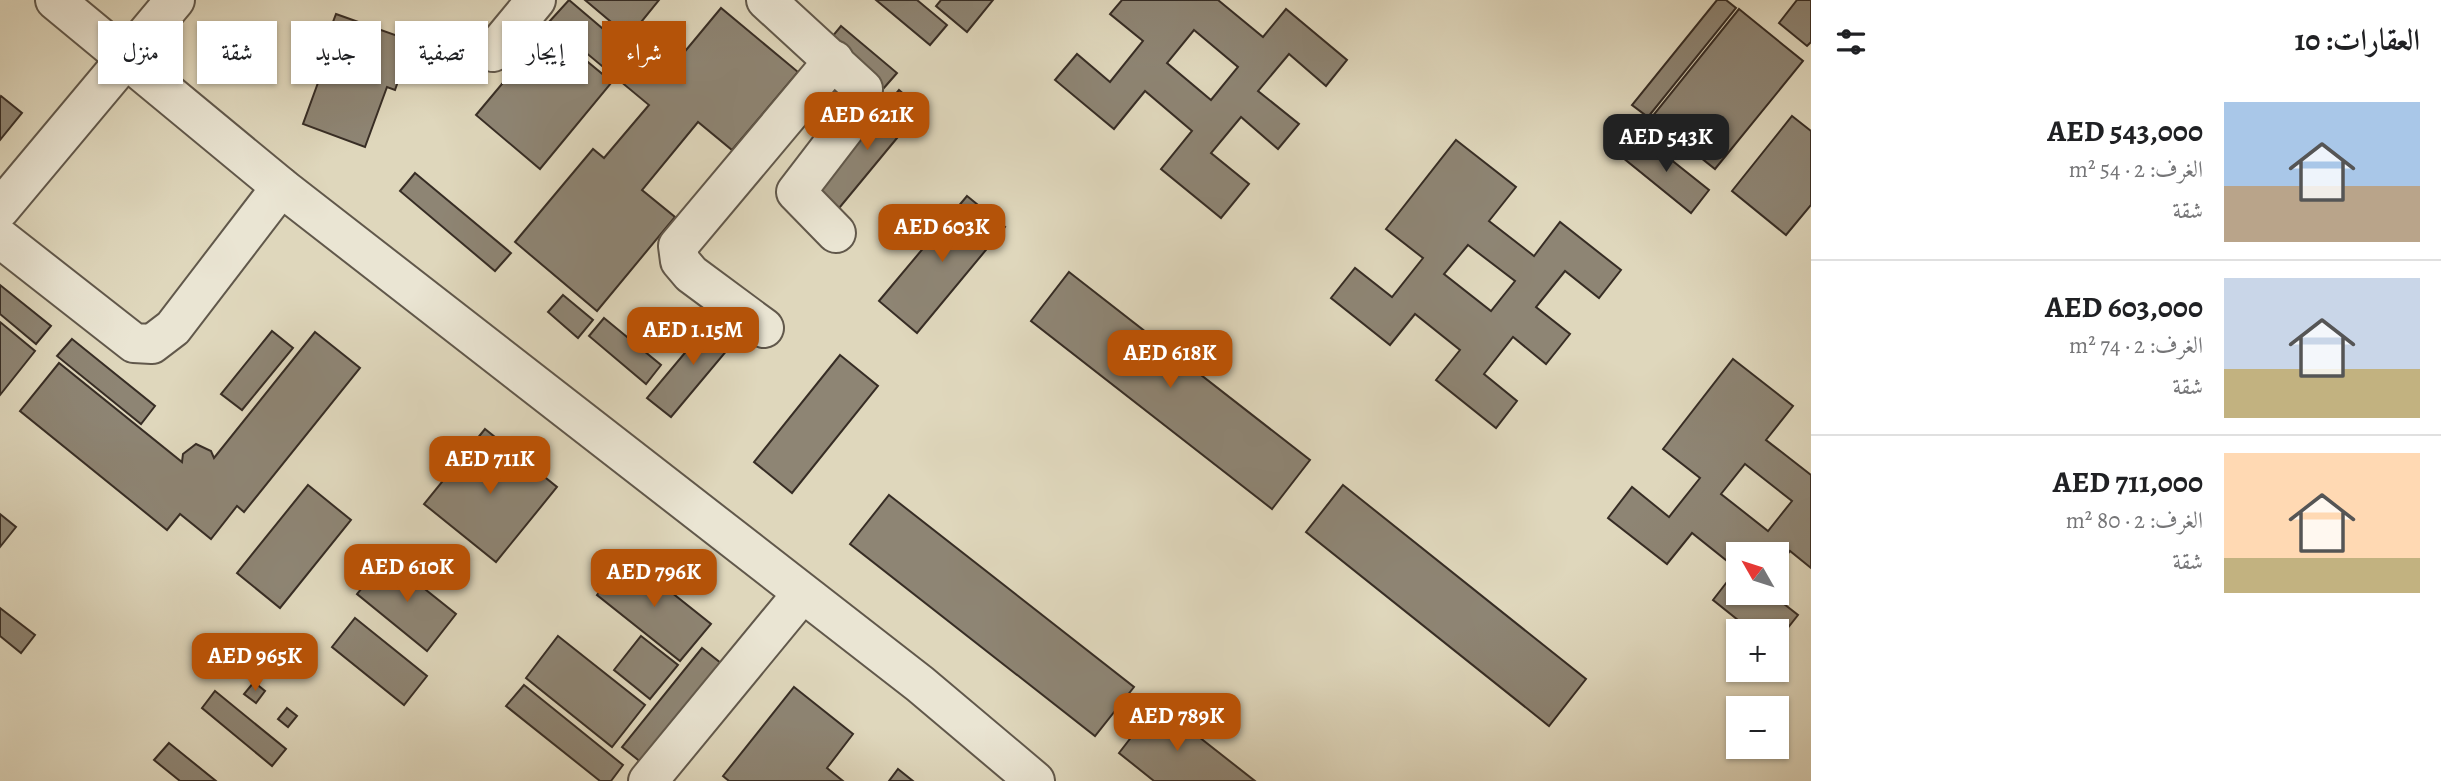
<!DOCTYPE html>
<html lang="ar">
<meta charset="utf-8">
<style>
:root{--surface:#fff;--page:#f6f6f6;--text:#202124;--muted:#757577;--line:#e0e0e0;--accent:#b45309}
body{margin:0;font-family:Alegreya,Amiri,serif;background:var(--page);color:var(--text);direction:rtl;height:100vh;display:flex;flex-direction:column;font-size:26px;white-space:nowrap}
*{box-sizing:border-box;margin:0}
p{font-size:23px;color:var(--muted)}
.icon{flex:none;width:38px;height:38px;fill:none;stroke:currentColor;stroke-width:2;stroke-linecap:round;stroke-linejoin:round}
.map{position:relative;flex:1;overflow:hidden;direction:ltr}
.details{display:flex;flex-direction:column;background:var(--surface);width:630px}
.details>*{flex:none}
.top-card{position:absolute;left:21px;top:21px;width:665px;height:63px;direction:rtl;display:flex;gap:14px}
.needle{width:46px;rotate:309deg}
.buttons{position:absolute;left:1726px;top:542px;display:grid;gap:14px}
.buttons a{display:grid;place-items:center;width:63px;height:63px;border-radius:0px;background:var(--surface);box-shadow:0 2px 5px #0004;font-size:35px}
.price{position:absolute;translate:-50% -60px;padding:0 16px;border-radius:14px;background:var(--accent);color:#fff;font-size:23px;line-height:46px;filter:drop-shadow(0 2px 4px #0008)}
.price::after{content:'';position:absolute;left:50%;top:42px;width:21px;height:16px;margin-left:-10px;background:inherit;clip-path:polygon(0 0,100% 0,50% 100%)}
.price.current{background:#222;color:#fff}
ul{padding:0;list-style:none}
li{display:flex;align-items:center;gap:21px;height:175px;padding:0 21px}
li+li{border-top:2px solid var(--line)}
li span{display:grid;place-items:center;flex:none;width:196px;height:140px;border-radius:0px;color:#555}
li>.icon{margin-inline-start:auto}
span .icon{width:84px;height:84px;fill:#fffc;stroke-width:1}
li b{font-size:30px}
h2{display:flex;justify-content:space-between;align-items:center;height:84px;padding:0 21px;font-size:30px}
.chip{padding:0 24px;border-radius:0px;background:var(--surface);box-shadow:0 2px 5px #0004;font-size:24px;line-height:63px}
.chip.current{background:var(--accent);color:#fff}
main{display:flex;flex:1;min-height:0}
.map>svg:first-child{display:block}
.building{fill:#8e8574;stroke:#372d25;stroke-width:2;fill-rule:evenodd}
.lines{fill:none;stroke-linecap:round;stroke-linejoin:round}
.minor-casing{stroke:#61584b;stroke-width:42}
.minor{stroke:#eae5d3;stroke-width:38}
</style>
<main>
<section class="details">
<h2>العقارات: 10<svg class="icon" aria-label="filters" viewBox="0 0 24 24"><path d="M4 7h16M4 17h16"/><circle cx="9" cy="7" r="2"/><circle cx="15" cy="17" r="2"/></svg></h2>
<ul>
<li><span style="background:linear-gradient(#a9c7e8 60%,#b9a48a 0)"><svg class="icon" aria-label="home" viewBox="0 0 24 24"><path d="M3 11l9-7 9 7M6 9v11h12V9"/></svg></span><div><b>AED 543,000</b><p>الغرف: 2 · 54 m²</p><p>شقة</p></div></li>
<li><span style="background:linear-gradient(#c9d6e8 65%,#c2b280 0)"><svg class="icon" aria-label="home" viewBox="0 0 24 24"><path d="M3 11l9-7 9 7M6 9v11h12V9"/></svg></span><div><b>AED 603,000</b><p>الغرف: 2 · 74 m²</p><p>شقة</p></div></li>
<li><span style="background:linear-gradient(#ffd9b3 75%,#c2b280 0)"><svg class="icon" aria-label="home" viewBox="0 0 24 24"><path d="M3 11l9-7 9 7M6 9v11h12V9"/></svg></span><div><b>AED 711,000</b><p>الغرف: 2 · 80 m²</p><p>شقة</p></div></li>
</ul>
</section>
<div class="map">
<svg width="1811" height="781" viewBox="0 0 1811 781">
<rect width="100%" height="100%" fill="#dfd7bc"/>
<filter id="stains"><feTurbulence type="fractalNoise" baseFrequency=".00286" numOctaves="4"/><feColorMatrix values="0 0 0 0 .2 0 0 0 0 .09 0 0 0 0 .02 0 0 0 .5 -.17"/></filter>
<radialGradient id="worn" r=".72"><stop offset=".6" stop-color="#630" stop-opacity="0"/><stop offset="1" stop-color="#630" stop-opacity=".3"/></radialGradient>
<g class="building">
<path d="M569,0l93,79 59,-71 77,64 -66,78 -34,-28 -56,68 33,27 -78,94 -82,-69 78,-93 11,9 45,-53 -100,-83z"/>
<path d="M585,0h74l-30,37z"/>
<path d="M876,0h41l30,25 -17,20z"/>
<path d="M941,0h52l-26,32 -31,-26z"/>
<path d="M1122,0h96l45,37 23,-28 61,51 -21,26 -37,-32 -31,37 41,33 -21,25 -37,-32 -30,36 38,31 -28,34 -60,-49 31,-38 -47,-40 -31,38 -59,-49 22,-26 33,28 33,-41 -33,-27zM1194,30l44,37 -27,33 -44,-37z"/>
<path d="M1717,0h9l10,8 -88,109 -16,-12z"/>
<path d="M1797,0h14v42l-4,4 -28,-23z"/>
<path d="M1739,9l64,52 -88,108 -64,-51z"/>
<path d="M336,14l76,27 -17,49 -8,-3 -22,60 -62,-23 24,-66 -7,-2z"/>
<path d="M841,26l56,47 -14,16 -56,-46z"/>
<path d="M548,29l64,53 -72,87 -64,-54z"/>
<path d="M899,90l22,19 -86,104 -23,-19z"/>
<path d="M1,96l21,17 -22,27v-42z"/>
<path d="M1792,116l19,15v74l-25,30 -54,-44z"/>
<path d="M1640,135l69,55 -18,23 -69,-56z"/>
<path d="M1456,140l60,47 -27,34 45,35 26,-34 61,48 -22,28 -34,-27 -29,36 34,27 -24,30 -33,-27 -29,37 33,27 -21,27 -60,-48 24,-30 -45,-36 -25,31 -59,-47 24,-30 37,29 31,-39 -37,-29zM1468,245l47,36 -24,30 -47,-37z"/>
<path d="M415,173l96,80 -16,18 -95,-80z"/>
<path d="M967,196l38,31 -88,106 -38,-32z"/>
<path d="M1069,272l241,188 -38,49 -241,-188z"/>
<path d="M0,285l51,41 -15,18 -36,-30z"/>
<path d="M563,295l30,25 -15,18 -30,-26z"/>
<path d="M715,317l24,19 -68,81 -24,-19z"/>
<path d="M604,318l57,47 -15,19 -57,-48z"/>
<path d="M0,322l35,29 -35,44z"/>
<path d="M272,331l21,17 -51,62 -21,-16z"/>
<path d="M315,332l45,36 -116,144 -7,-6 -26,33 -31,-25 -13,16 -147,-119 39,-48 123,99 1,-8 13,-10 15,7 3,7z"/>
<path d="M72,339l83,67 -14,18 -84,-68z"/>
<path d="M840,355l38,31 -86,107 -38,-31z"/>
<path d="M1733,359l60,47 -27,34 45,35v93l-21,-17 -14,18v-14h-38v38h32l28,22 -22,28v-11h-23l-40,-32 24,-31 -45,-36 -25,31 -59,-46 24,-31 37,30 31,-39 -37,-29zM1745,464l47,37 -24,30 -47,-37z"/>
<path d="M485,429l72,58 -61,75 -72,-58z"/>
<path d="M308,485l43,35 -71,88 -43,-35z"/>
<path d="M1343,485l243,194 -37,47 -243,-194z"/>
<path d="M889,495l245,192 -39,49 -245,-192z"/>
<path d="M0,514l16,13 -16,20z"/>
<path d="M627,557l84,67 -31,37 -83,-66z"/>
<path d="M386,558l70,56 -29,37 -70,-57z"/>
<path d="M0,608l35,27 -14,18 -21,-17z"/>
<path d="M355,618l72,58 -23,29 -72,-58z"/>
<path d="M558,636l87,69 -33,42 -86,-69z"/>
<path d="M641,636l37,29 -28,34 -36,-29z"/>
<path d="M702,648l20,16 -80,99 -20,-16z"/>
<path d="M254,682l11,9 -9,12 -12,-9z"/>
<path d="M524,685l99,80 -12,16h-11l-94,-75z"/>
<path d="M794,687l59,47 -26,34 16,13h-114l-6,-5z"/>
<path d="M215,691l71,58 -14,17 -70,-58z"/>
<path d="M1157,704l98,77h-101l-35,-28z"/>
<path d="M287,708l10,8 -9,11 -10,-8z"/>
<path d="M169,743l47,38h-36l-26,-21z"/>
<path d="M898,769l15,12h-24z"/>
</g>
<g class="lines">
<defs>
<g id="minor">
<path d="M55,0l226,187 639,497 115,97"/>
<path d="M766,0l97,89 -1,17 -66,86 40,41"/>
<path d="M493,52l43,-52"/>
<path d="M0,209l175,-209"/>
<path d="M0,238l134,105 18,1 21,-16 108,-141"/>
<path d="M764,328l-73,-54 -11,-13 -2,-15 156,-186"/>
<path d="M648,781l154,-187"/>
</g>
</defs>
<use href="#minor" class="minor-casing"/>
<use href="#minor" class="minor"/>
</g>
<rect width="100%" height="100%" filter="url(#stains)"/>
<rect width="100%" height="100%" fill="url(#worn)"/>
</svg>
<div class="buttons">
<a><svg class="needle" viewBox="-14 -14 28 28"><path d="M0-13l5 13h-10z" fill="#e53935"/><path d="M0 13l5-13h-10z" fill="#757577"/></svg></a>
<a>+</a>
<a>−</a>
</div>
<b class="price" style="left:867px;top:152px">AED 621K</b>
<b class="price current" style="left:1666px;top:174px">AED 543K</b>
<b class="price" style="left:942px;top:264px">AED 603K</b>
<b class="price" style="left:693px;top:367px">AED 1.15M</b>
<b class="price" style="left:1170px;top:390px">AED 618K</b>
<b class="price" style="left:490px;top:496px">AED 711K</b>
<b class="price" style="left:407px;top:604px">AED 610K</b>
<b class="price" style="left:654px;top:609px">AED 796K</b>
<b class="price" style="left:255px;top:693px">AED 965K</b>
<b class="price" style="left:1177px;top:753px">AED 789K</b>
<div class="top-card">
<a class="chip current">شراء</a>
<a class="chip">إيجار</a>
<a class="chip">تصفية</a>
<a class="chip">جديد</a>
<a class="chip">شقة</a>
<a class="chip">منزل</a>
</div>
</div>
</main>
